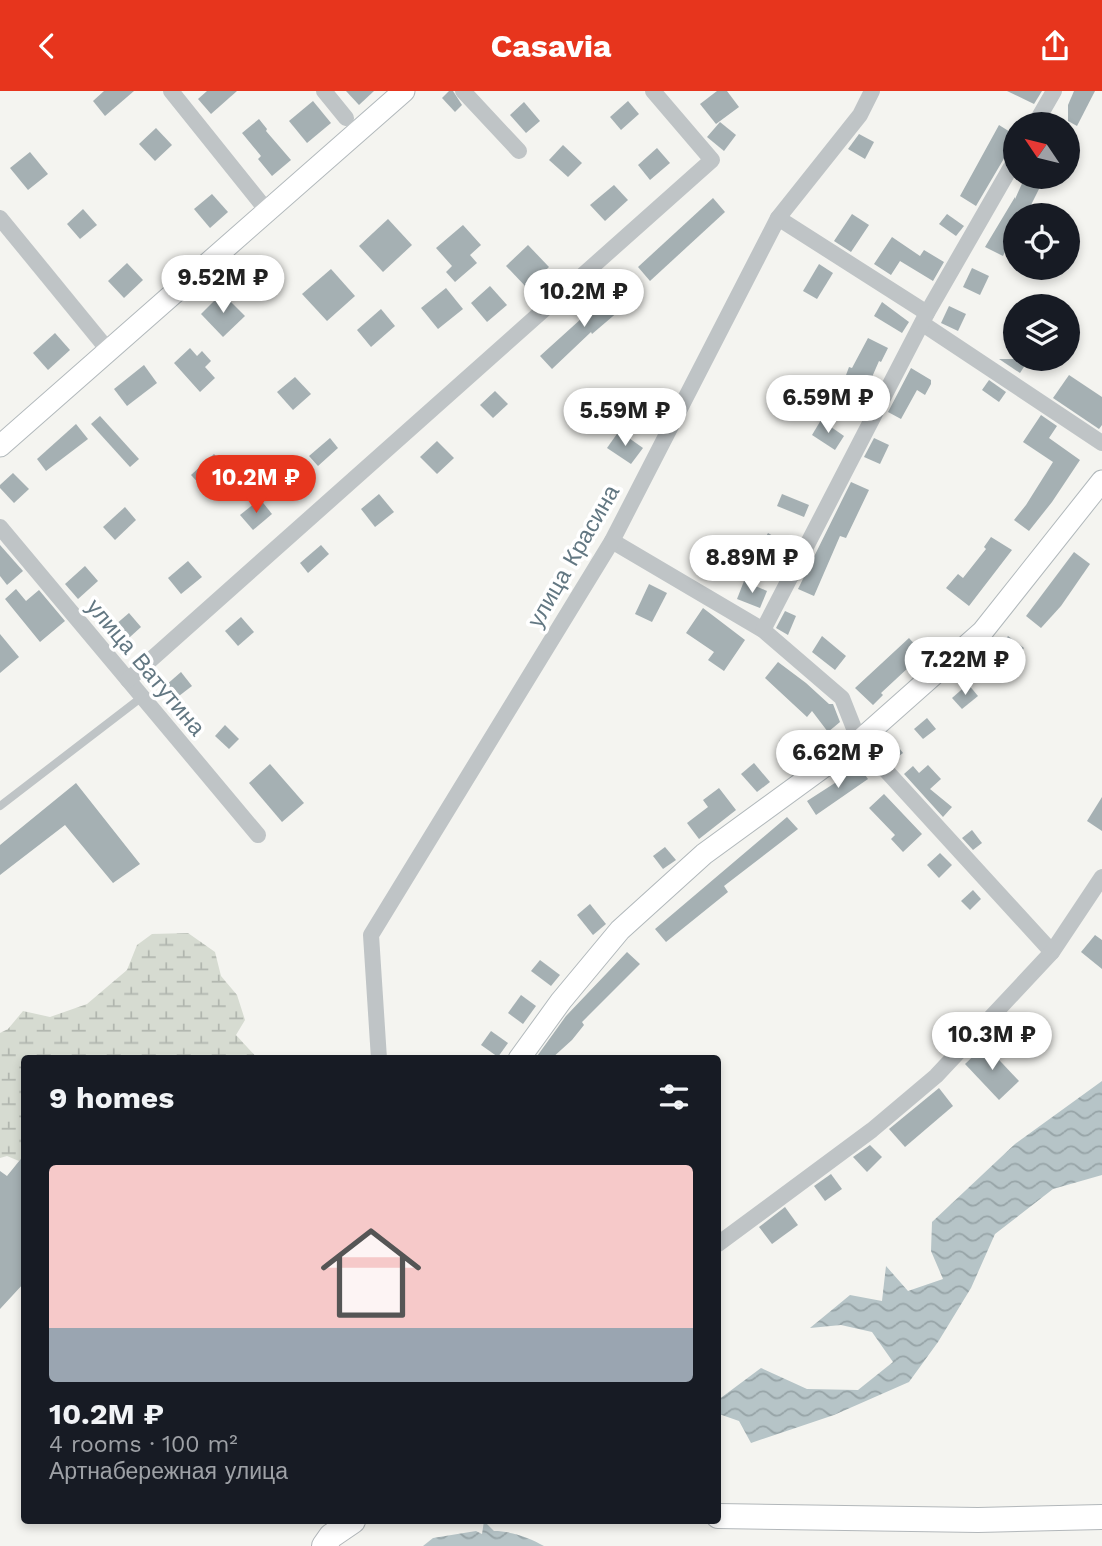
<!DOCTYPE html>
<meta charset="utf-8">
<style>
:root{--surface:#171b24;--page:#242831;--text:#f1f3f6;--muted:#9ea1a6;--accent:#e7351d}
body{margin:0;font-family:"Work Sans",sans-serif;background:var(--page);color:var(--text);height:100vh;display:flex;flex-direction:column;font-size:26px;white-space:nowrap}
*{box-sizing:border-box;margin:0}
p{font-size:23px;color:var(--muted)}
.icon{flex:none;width:38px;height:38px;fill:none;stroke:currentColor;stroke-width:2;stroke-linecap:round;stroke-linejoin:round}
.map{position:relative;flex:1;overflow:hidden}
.details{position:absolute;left:21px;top:964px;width:700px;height:469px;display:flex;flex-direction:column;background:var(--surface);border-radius:7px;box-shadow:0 4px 10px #0003}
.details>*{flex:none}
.needle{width:46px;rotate:305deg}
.fabs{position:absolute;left:1003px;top:21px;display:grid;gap:14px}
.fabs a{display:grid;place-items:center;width:77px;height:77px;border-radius:50%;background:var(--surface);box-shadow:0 4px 10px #0003;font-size:35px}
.price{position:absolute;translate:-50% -60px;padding:0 16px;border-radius:24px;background:#fff;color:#222;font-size:23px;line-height:46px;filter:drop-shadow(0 2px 4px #0008)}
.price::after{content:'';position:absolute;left:50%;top:42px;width:21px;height:16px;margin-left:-10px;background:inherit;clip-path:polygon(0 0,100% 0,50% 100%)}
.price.current{background:var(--accent);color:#fff}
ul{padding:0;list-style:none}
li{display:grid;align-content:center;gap:14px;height:371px;padding:0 28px}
li span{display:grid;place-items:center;height:217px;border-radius:7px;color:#555}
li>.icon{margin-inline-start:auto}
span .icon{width:126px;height:126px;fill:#fffc;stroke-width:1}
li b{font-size:30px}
h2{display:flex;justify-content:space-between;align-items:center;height:84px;padding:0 28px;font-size:30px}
header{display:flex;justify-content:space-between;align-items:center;height:91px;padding:0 28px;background:var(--accent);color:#fff;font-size:32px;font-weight:700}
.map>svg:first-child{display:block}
.wetland{fill:url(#wetland-marsh)}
.water{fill:url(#water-waves)}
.building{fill:#a5b0b3}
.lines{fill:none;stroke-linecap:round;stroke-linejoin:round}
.secondary-casing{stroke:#b1b8bb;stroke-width:23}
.primary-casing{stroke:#b2b7ba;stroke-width:26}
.lane{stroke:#bfc4c6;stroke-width:8}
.street{stroke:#bfc4c6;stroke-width:16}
.secondary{stroke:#fff;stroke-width:21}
.primary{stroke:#fff;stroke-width:24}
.labels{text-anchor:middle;stroke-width:7;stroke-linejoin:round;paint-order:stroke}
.street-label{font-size:23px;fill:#627782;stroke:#fff}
</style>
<header><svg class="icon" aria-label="back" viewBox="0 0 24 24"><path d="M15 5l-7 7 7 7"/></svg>Casavia<svg class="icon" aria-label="share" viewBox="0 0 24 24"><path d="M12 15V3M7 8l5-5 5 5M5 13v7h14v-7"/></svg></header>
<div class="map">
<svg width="1102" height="1455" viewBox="0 0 1102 1455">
<defs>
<pattern id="wetland-marsh" width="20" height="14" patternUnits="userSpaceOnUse" patternTransform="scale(1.75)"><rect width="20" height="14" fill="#d6dbd1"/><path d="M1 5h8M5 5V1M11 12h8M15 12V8" fill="none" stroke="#b1b6af"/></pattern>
<pattern id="water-waves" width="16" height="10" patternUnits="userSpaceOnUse" patternTransform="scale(1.75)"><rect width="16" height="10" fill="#b6c4c7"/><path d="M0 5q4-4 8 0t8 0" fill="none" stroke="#97a4a7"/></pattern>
</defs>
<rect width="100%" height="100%" fill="#f4f4f0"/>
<path class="wetland" d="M188,842l27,19 6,24 16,19 8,25 -9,15 22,24h-234v97l-5,5 -12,-5 -7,2v-125l8,-4 15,-18 27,6 37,-13 40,-34 10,-25 15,-11z"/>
<g class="water">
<path d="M1102,990v94l-49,14 -58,45 -24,54 -33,54 -29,40 -75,33 -83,28 -12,-22 -20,-7 -1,-14 43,-32 46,21 51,1 35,-28 -21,-30 -31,-7 -31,3 40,-33 32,6 4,-35 22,25 35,-12 -12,-28 1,-29 83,-78z"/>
<path d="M484,1430l10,10c17,0 36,7 50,15h-121l10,-8 43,-7 6,3z"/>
</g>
<g class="building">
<path d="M104,0h30l-29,25 -12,-15z"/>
<path d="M207,0h30l-26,23 -13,-15z"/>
<path d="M346,0h28l-15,14z"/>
<path d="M449,0h4l9,14 -7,7 -13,-14z"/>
<path d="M717,0h10l12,16 -23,17 -16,-20z"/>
<path d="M1007,0h35l-8,13z"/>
<path d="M1074,0h21l-18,35 -9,-5v-16z"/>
<path d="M313,10l18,22 -24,20 -18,-22z"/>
<path d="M628,10l11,13 -18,16 -11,-13z"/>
<path d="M524,11l16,19 -14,12 -16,-18z"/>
<path d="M259,28l8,10 -1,2 25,29 -19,16 -14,-17 3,-3 -19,-23z"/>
<path d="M720,31l16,13 -12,16 -17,-14z"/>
<path d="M999,34l16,10v13l-9,7 -30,51 -16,-10z"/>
<path d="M156,37l16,17 -17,16 -16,-17z"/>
<path d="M859,43l15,8 -9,17 -17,-10z"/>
<path d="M563,54l19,18 -14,14 -19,-17z"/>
<path d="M657,57l13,15 -20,17 -12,-15z"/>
<path d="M30,61l18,22 -20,16 -18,-22z"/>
<path d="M1025,86h20l-17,34 6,4h-19v17l-12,24 -18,-9 30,-50v2z"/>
<path d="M614,94l14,15 -23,21 -15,-16z"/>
<path d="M212,103l16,18 -18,16 -16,-19z"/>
<path d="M713,107l12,14 -75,69 -12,-14z"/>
<path d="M83,118l14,16 -17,14 -13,-15z"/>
<path d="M852,123l17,11 -18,27 -17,-11z"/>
<path d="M947,123l17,12 -8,10 -17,-12z"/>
<path d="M388,128l24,26 -29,27 -24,-26z"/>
<path d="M463,134l18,20 -11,10 7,8 -22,19 -9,-10 6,-6 -16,-18z"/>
<path d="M892,146l28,19 4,-6 20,12 -11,19 -33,-20 -9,14 -17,-11z"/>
<path d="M528,154l21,22 -22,21 -21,-22z"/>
<path d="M127,172l16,17 -19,18 -16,-17z"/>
<path d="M819,173l14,9 -16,26 -14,-8z"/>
<path d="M972,177l17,8 -9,19 -17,-8z"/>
<path d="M331,178l24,27 -28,25 -25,-27z"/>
<path d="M490,195l17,19 -20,17 -16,-19z"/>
<path d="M446,197l17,21 -25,20 -17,-21z"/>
<path d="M613,199l13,15 -34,29 -1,-2 -39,37 -12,-13z"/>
<path d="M222,202l23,23 -22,21 -22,-23z"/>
<path d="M882,211l27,20 -7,11 -28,-17z"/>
<path d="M949,215l17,8 -8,17 -17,-8z"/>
<path d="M381,218l14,17 -24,21 -14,-17z"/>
<path d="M55,242l15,17 -22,20 -15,-17z"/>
<path d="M868,247l20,10 -7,14 -2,-1 -13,30 -4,-1 -9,25 -28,-10 5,-14 9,3 10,-27 3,1z"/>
<path d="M190,257l7,8 5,-5 9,10 -6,6 10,11 -15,14 -26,-29z"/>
<path d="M999,268h30l-9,14z"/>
<path d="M144,274l13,18 -30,23 -13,-17z"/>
<path d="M911,277l20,12v4l-6,11 -8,-5 -16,29 -13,-7z"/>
<path d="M1069,284l33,22v28l-3,4 -46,-31z"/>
<path d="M295,286l16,17 -18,16 -16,-18z"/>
<path d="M989,289l17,12 -7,10 -17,-12z"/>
<path d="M495,300l13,13 -15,14 -13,-13z"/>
<path d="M1041,324l16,11 -8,12 31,22 -28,42 -23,29 -15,-11 12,-15 27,-43 -30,-20z"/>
<path d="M100,325l39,43 -9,8 -39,-43z"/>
<path d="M821,329l23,16 -9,14 -23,-15z"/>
<path d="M76,333l12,15 -42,32 -9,-12z"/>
<path d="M619,340l24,17 -12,16 -24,-16z"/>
<path d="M330,347l8,10 -20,18 -9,-10z"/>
<path d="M874,347l15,7 -9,19 -16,-7z"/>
<path d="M437,350l17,17 -17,16 -17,-17z"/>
<path d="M214,363l12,13 -23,21 -12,-13z"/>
<path d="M13,382l16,16 -15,14 -14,-15v-3z"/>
<path d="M851,391l18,8 -23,48 -6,-2 -26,60 -16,-7z"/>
<path d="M379,403l15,18 -19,15 -14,-18z"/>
<path d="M782,403l27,11 -5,12 -27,-11z"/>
<path d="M260,408l12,15 -19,16 -13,-15z"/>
<path d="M125,416l11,13 -21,20 -12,-13z"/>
<path d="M768,442l20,12 -8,15 -21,-11z"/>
<path d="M991,446l21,13 -43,56 -23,-18 12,-14 5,4 23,-29 -2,-2z"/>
<path d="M0,454l23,26 -16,14 -7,-9z"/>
<path d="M321,454l8,9 -21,19 -8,-10z"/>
<path d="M1074,461l16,12 -29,42 -20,22 -15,-12z"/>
<path d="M188,470l14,16 -21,17 -13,-16z"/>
<path d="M85,475l13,15 -20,18 -13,-15z"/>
<path d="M744,490l23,10 -7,17 -23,-9z"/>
<path d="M649,493l18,9 -15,29 -17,-8z"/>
<path d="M16,498l10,12 13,-11 26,31 -25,21 -35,-43z"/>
<path d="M703,517l42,32 -21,31 -16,-11 6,-8 -28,-19z"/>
<path d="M785,520l11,5 -8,19 -12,-7z"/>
<path d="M129,522l12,14 -21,19 -12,-15z"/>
<path d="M241,526l13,15 -16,14 -13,-15z"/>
<path d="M0,543l19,23 -19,16z"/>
<path d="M822,545l24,20 -11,14 -23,-18z"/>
<path d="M1008,545l16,12 -25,33 -15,-14z"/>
<path d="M909,547l14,16 -42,39 2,2 -10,10 -18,-17z"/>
<path d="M778,571l28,21 23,21h4l7,18 -12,10 -16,-21 -5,6 -42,-39z"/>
<path d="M181,581l11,14 -17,13 -10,-13z"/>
<path d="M968,593l10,12 -16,13 -10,-11z"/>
<path d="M927,627l9,11 -13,10 -9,-10z"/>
<path d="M225,634l14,14 -10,10 -14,-13z"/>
<path d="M790,641l16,20 -11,9 -16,-20z"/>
<path d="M896,653l7,9 -11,8 -8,-8z"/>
<path d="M754,672l16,19 -13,10 -16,-18z"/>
<path d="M270,673l34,39 -22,19 -33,-39z"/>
<path d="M857,673l11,15 -52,36 -9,-14 31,-20 -1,-2z"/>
<path d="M928,674l13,14 -11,10 22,18 -9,10 -39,-43 9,-8 6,7z"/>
<path d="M76,692l64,81 -27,19 -48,-58 -65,50v-30z"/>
<path d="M719,697l17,22 -37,29 -12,-16 21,-16 -5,-7z"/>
<path d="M884,703l38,40 -19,18 -12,-13 4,-4 -26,-27z"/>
<path d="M1102,706v34l-15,-10z"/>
<path d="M787,726l11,12 -74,57 4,6 -62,50 -11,-13z"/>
<path d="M972,739l10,13 -9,7 -11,-12z"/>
<path d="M665,756l11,13 -13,9 -10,-13z"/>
<path d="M940,762l12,12 -13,13 -12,-13z"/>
<path d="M973,799l8,9 -11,11 -9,-9z"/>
<path d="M590,813l16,20 -13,11 -16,-20z"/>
<path d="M1095,844l7,5v29l-21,-17z"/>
<path d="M627,861l13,12 -58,58 2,3 -12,15 -21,19h-16l31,-43z"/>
<path d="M540,869l20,15 -9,11 -20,-15z"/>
<path d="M521,904l15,11 -13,18 -15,-11z"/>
<path d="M491,940l17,12 -10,14 -17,-12z"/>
<path d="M985,954l34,36 -20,19 -34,-36z"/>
<path d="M939,997l14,18 -48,41 -16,-18z"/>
<path d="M870,1054l12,12 -15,15 -14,-15z"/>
<path d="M24,1064v128l-24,26v-138l7,5z"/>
<path d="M831,1083l11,15 -17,12 -11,-15z"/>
<path d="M785,1116l13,18 -26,19 -13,-17z"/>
</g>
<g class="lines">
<defs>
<g id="secondary">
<path d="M0,355l404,-355"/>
<path d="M519,968l42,-58 59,-71 84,-76 155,-113 124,-110 119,-150"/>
</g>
<g id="primary">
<path d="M718,1425l260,4 124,-3"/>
<path d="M324,1455l7,-10 22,-15"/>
</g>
</defs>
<use href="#secondary" class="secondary-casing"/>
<use href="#primary" class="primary-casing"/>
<path class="lane" d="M0,715l142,-109"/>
<g class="street">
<path d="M171,0l97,121"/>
<path d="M324,0l22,27"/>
<path d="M463,0l56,60"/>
<path d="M1035,33l19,-33"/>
<path d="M0,127l108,132"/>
<path d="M778,127l149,95"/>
<path d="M923,233l179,119"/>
<path d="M0,436l258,308"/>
<path d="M612,450l151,89 79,68 17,43 193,211"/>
<path d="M763,539l164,-317 88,-153"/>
<path d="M128,589l584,-520 -59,-69"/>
<path d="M379,968l-8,-124 241,-394 166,-323 82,-103 12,-24"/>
<path d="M718,1153l154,-114 64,-54 116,-124 50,-75"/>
</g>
<use href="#secondary" class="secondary"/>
<use href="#primary" class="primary"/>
</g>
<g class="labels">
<g class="street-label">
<text transform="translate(573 465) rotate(-60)" y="8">улица Красина</text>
<text transform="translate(146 576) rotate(50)" y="8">улица Ватутина</text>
</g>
</g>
</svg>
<div class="fabs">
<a><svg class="needle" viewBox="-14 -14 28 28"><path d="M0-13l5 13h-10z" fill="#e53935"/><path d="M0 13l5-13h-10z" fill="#9ea1a6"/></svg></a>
<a><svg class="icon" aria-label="locate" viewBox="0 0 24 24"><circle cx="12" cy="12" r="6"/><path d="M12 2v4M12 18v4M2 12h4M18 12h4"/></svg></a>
<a><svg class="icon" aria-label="layers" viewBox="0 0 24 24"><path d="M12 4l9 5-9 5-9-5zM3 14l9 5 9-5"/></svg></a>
</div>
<b class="price" style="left:223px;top:224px">9.52M ₽</b>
<b class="price" style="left:584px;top:238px">10.2M ₽</b>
<b class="price" style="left:828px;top:344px">6.59M ₽</b>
<b class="price" style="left:625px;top:357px">5.59M ₽</b>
<b class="price current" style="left:256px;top:424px">10.2M ₽</b>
<b class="price" style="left:752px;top:504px">8.89M ₽</b>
<b class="price" style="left:965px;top:606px">7.22M ₽</b>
<b class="price" style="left:838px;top:699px">6.62M ₽</b>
<b class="price" style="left:992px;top:981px">10.3M ₽</b>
<section class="details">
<h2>9 homes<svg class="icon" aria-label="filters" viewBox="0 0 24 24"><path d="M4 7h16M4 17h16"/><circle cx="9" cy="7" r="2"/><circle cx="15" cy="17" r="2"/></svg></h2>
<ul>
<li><span style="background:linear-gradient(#f6c9c9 75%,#9aa5b1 0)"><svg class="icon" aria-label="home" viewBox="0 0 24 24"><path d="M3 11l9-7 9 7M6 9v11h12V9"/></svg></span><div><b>10.2M ₽</b><p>4 rooms · 100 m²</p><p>Артнабережная улица</p></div></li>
</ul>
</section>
</div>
